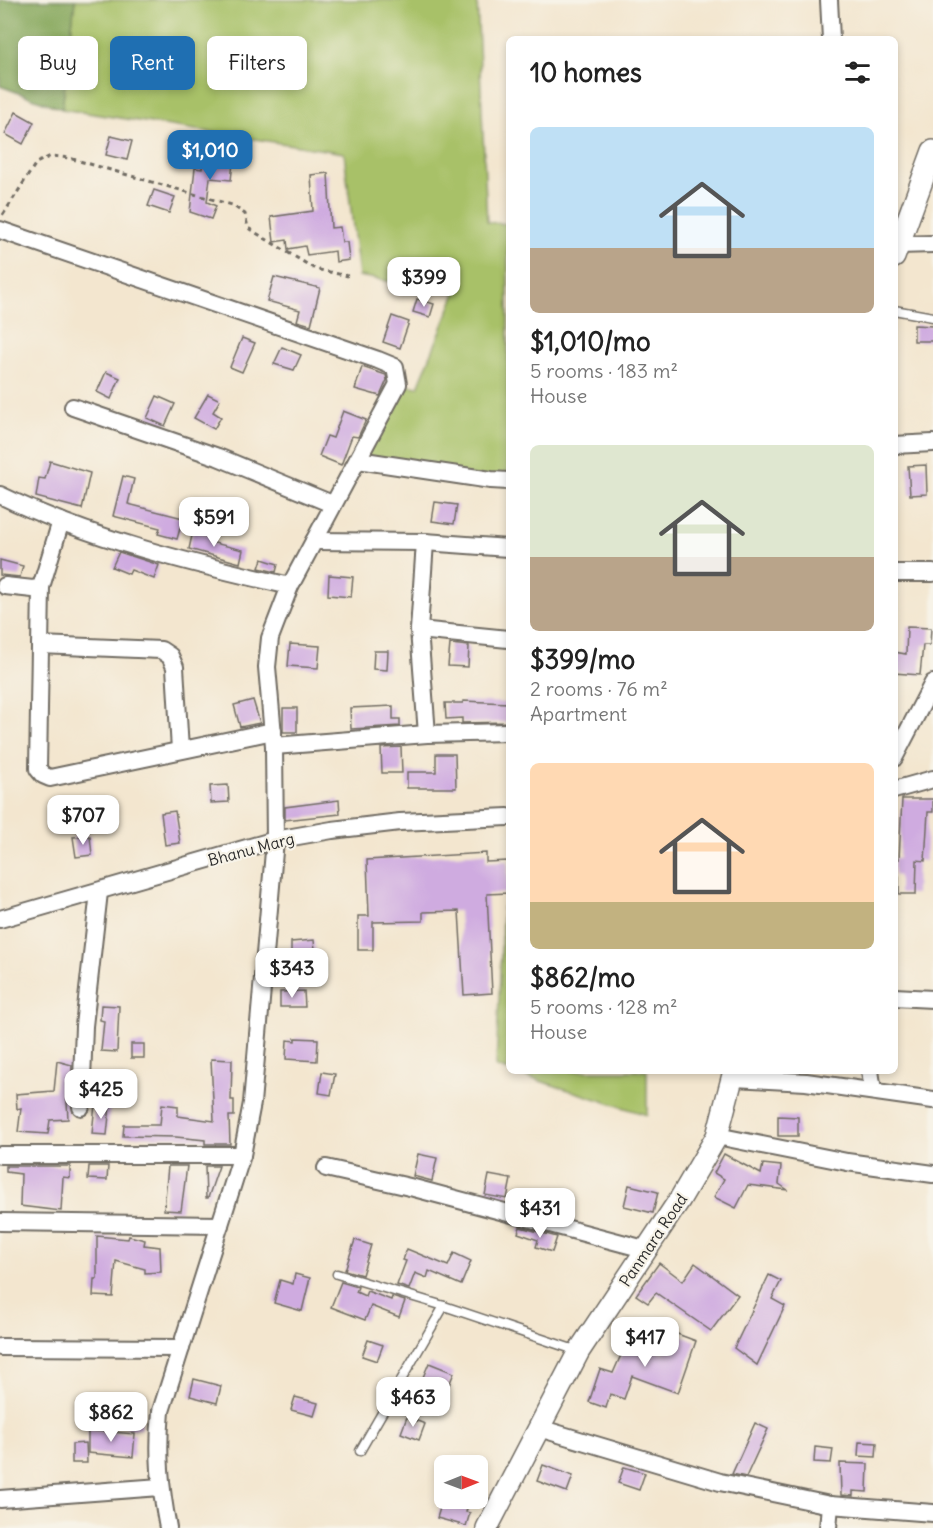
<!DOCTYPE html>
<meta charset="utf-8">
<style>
:root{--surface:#fff;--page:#f2f2f2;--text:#222;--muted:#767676;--accent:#1f6fb2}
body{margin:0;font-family:Delius,sans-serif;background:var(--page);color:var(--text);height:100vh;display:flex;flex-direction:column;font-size:22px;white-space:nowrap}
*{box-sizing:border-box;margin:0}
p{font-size:20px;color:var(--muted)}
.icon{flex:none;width:33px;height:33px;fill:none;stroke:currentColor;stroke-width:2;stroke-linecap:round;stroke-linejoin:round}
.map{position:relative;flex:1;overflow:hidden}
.panel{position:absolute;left:506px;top:36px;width:392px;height:1038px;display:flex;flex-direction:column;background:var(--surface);border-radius:9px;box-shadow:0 3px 9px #0003}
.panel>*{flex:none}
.top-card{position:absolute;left:18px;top:36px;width:398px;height:54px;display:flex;gap:12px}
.needle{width:39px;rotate:89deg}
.fabs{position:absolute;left:434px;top:1455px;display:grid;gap:12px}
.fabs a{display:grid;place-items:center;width:54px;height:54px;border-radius:9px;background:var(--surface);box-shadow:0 3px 9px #0003;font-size:30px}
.price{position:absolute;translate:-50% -51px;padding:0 14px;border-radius:12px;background:#fff;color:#222;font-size:20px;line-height:39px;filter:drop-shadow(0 2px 3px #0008)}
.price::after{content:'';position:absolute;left:50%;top:36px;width:18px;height:14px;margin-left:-9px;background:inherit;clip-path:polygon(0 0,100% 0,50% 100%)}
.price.selected{background:var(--accent);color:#fff}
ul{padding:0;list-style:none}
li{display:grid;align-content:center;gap:12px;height:318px;padding:0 24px}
li span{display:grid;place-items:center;height:186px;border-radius:9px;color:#555}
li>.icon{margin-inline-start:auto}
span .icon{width:108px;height:108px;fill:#fffc;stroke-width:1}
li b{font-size:26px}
h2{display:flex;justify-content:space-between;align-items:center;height:72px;padding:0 24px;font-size:26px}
.chip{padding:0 21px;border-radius:9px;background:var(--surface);box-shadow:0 3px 9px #0003;font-size:21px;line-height:54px}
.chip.selected{background:var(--accent);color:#fff}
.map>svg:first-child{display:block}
.green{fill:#a8c167;stroke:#6a7649;stroke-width:1.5}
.forest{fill:#86a75c;stroke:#586944;stroke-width:1.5}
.building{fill:#cfabe0}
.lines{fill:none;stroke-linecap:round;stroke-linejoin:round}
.service-casing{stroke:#716c64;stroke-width:11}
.minor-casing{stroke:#716c64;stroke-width:20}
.tertiary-casing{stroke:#716c64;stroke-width:24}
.path{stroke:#716c64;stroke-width:3;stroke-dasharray:4.5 4.5;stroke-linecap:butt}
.service{stroke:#fff;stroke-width:8}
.minor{stroke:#fff;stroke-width:16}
.tertiary{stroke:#fff;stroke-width:21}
.labels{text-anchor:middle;stroke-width:4.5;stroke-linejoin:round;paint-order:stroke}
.street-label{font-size:16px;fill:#2b2b2b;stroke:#f7f3e8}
</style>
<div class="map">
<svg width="933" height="1528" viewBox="0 0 933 1528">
<rect width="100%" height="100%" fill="#f7f3e8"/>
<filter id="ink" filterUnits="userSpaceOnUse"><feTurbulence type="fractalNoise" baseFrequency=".0167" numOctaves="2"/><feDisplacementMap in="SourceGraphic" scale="12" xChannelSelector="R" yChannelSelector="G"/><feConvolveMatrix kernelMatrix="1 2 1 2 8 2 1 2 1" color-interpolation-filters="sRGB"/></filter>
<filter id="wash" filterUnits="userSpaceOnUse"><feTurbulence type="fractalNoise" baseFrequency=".008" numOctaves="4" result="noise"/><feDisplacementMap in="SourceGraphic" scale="24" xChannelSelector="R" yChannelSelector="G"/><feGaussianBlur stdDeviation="1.35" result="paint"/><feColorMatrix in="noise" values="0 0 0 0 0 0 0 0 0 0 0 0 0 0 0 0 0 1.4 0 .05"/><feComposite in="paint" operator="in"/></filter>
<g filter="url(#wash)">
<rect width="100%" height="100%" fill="#f3e6cf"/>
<g class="green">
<path d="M75,0h402l10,222 21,2v257l-150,-21 40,-76 20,3 38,-94 -97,-17 -15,-123 -282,-44z"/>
<path d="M503,907h5v164h139v44l-151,-48z"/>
</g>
<path class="forest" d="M0,0h75l-13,109 -62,-23z"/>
<g id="blocks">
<g class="building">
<path d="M16,112l18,10 -11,22 -18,-10z"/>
<path d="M111,136l21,5 -5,19 -21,-5z"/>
<path d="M217,150l16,1v12l-2,17 -21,-2 -3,24 9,4 -5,13 -21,-7 5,-44 7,1 1,-13 13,2z"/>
<path d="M328,173l3,55 9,-1 2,15h5l2,18 -13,2 -1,-11 -28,4 -2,-9 -17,3 -1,-9 -13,2 -3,-25 42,-6 -2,-36z"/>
<path d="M154,190l21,7 -6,16 -21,-7z"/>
<path d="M274,277l46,11 -9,37 -14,-4 3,-11 -33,-9z"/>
<path d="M417,299l17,5 -4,13 -17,-5z"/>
<path d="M392,316l17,6 -9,26 -17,-6z"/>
<path d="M914,325l19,1v15h-19z"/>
<path d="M242,338l13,5 -13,29 -12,-5z"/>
<path d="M282,347l19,8 -7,15 -20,-6z"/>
<path d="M362,367l24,8 1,5 -7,16 -25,-7z"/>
<path d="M106,372l14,6 -9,21 -14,-7z"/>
<path d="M208,394l12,6 -7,12 8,5 -7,12 -20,-11z"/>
<path d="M157,396l18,8 -10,22 -18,-8z"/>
<path d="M343,411l23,9 -8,17 -6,-1 -11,29 -22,-9 8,-20 6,2z"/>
<path d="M50,461l40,12 -8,36 -46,-12 3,-19 6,1z"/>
<path d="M926,465l1,29 -17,1 -2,-29z"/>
<path d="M123,476l11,3 -6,25 55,14 -6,21 -19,-5 2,-6 -47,-12z"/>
<path d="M435,502l22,3 -3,19 -22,-3z"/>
<path d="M193,531l18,4 -1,7 33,8 -3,13 -51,-14z"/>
<path d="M119,552l40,13 -5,14 -23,-9 -2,4 -17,-7z"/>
<path d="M262,559l16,5 -2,8 -17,-4z"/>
<path d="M0,560l23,6 -3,11 -20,-2z"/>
<path d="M329,575l24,2 -2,20 -23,-2z"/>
<path d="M907,627l24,1 -1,17h-7l-3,30 -26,-2v-21l12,2z"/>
<path d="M290,644l30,2 -2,22 -30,-2z"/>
<path d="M450,644l19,2 -1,21 -20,-1z"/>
<path d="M374,651h14l-1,19 -14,-1z"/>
<path d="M253,700l7,23 -20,4 -6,-22z"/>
<path d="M463,701l45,2v19l-46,1v-5l-16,1 -1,-16h18z"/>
<path d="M393,706v13h7v7l-49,3 -1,-21z"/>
<rect x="283" y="708" width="14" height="24"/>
<path d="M401,747l1,26h-20l-1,-25z"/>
<path d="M436,754h19l1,34h-49v-16h29z"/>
<path d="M228,785l1,17 -18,1 -1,-17z"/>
<path d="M902,799h31v13h-5l-3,49 -8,-1 -1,34h-17v-18l-5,-1v-17l5,1z"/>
<path d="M339,800l1,14 -55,6v-13z"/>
<path d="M175,811l5,32 -15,2 -4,-32z"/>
<path d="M90,836l2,19 -16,2 -3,-20z"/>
<path d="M486,853v9l22,-1v32l-21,1 5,99 -28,2 -5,-84 -36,1v9l-50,1v28h-15v-34h11l-2,-56z"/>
<path d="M314,940l2,21 -3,2 -22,1v-22z"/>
<path d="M304,991l1,16h-25v-15z"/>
<path d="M101,1005l18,1 -2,46 -16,-1 3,-30 -4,-1z"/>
<path d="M295,1038l23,1 -1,22 -31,-2 1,-19 8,1z"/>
<rect x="131" y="1044" width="13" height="14"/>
<path d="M211,1059l21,1 -1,40h3v16h-5l1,28h-25v-4l-29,-3 -53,-1 1,-11h36l2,-21 16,2v10l36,5z"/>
<path d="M57,1061l15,4 -1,20 -5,-1 2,35 -18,1 -2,14 -30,-2 3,-24 -4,1 -1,-15 38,-3z"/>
<path d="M322,1072l13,2 -4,21 -12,-2z"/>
<path d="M95,1104l15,1 -3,30 -15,-1z"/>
<path d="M778,1116l20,1v19h-20z"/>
<path d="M418,1154l19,4 -5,23 -19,-5z"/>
<path d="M724,1154l37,20 2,-10 18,2 -2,18 9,6 -40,-5 -12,23 -22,-11 10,-18 -10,-6z"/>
<path d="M6,1166h64v12l-7,-1 -2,34 -41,-5 1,-32 -15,-2z"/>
<path d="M89,1166h19l-1,14 -19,-1z"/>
<path d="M168,1166h19l-6,45 -17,-1z"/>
<path d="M205,1166h14l-11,32h-2z"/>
<path d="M489,1175l22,4 -4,20 -22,-4z"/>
<path d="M629,1185l29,7 -5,21 -29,-7z"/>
<path d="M520,1227l37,10 -5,15 -16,-5 2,-7 -20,-7z"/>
<path d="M97,1236l31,3 1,-3 16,4 -1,5 16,2 1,25 -16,1v-4l-29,-8 -3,36 -20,-1 1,-17h3z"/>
<path d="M355,1240l16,5 -9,30 -17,-5z"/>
<path d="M407,1249l41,17 6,-13 17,8 -10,24 -32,-14 -2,7 -12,-5 -6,16 -12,-4 9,-24 -3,-1z"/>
<path d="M659,1263l24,18 12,-18 43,32 -27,36 -55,-38 -8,10 -12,-8z"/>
<path d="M295,1274l15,4 -8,33 -28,-8 6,-23 13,4z"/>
<path d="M769,1275l12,6 -9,18 13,7 -28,59 -23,-17z"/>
<path d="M341,1282l17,5 -2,5 9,4 2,-5 24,9 1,-3 13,4 -6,16 -28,-11 -6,14 -34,-13z"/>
<path d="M672,1332l24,9 -18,52 -46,-17 -8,23 -14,-5 -4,14 -17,-6 11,-33 13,4 16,-36 35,16z"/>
<path d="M368,1340l15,5 -6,16 -15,-5z"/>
<path d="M429,1363l25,10 -8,19 -25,-10z"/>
<path d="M194,1379l27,7 -4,17 -27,-7z"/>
<path d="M295,1397l23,6 -4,13 -23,-6z"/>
<path d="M128,1408l14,1 -2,20 -14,-1z"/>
<path d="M407,1417l18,7 -6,16 -18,-7z"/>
<path d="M755,1423l13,6 -22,48 -14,-3z"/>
<path d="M88,1430l47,4 -2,23 -45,-4z"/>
<path d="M859,1442l18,1 -1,14 -18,-1z"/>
<path d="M86,1443l1,20h-15v-19z"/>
<path d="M815,1447l18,2 -2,14 -17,-1z"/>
<path d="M840,1463l28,1 -1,28 -14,-1v5l-12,-1z"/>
<path d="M543,1465l30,11 -6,16 -30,-11z"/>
<path d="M624,1467l21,6 -6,17 -21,-7z"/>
<path d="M443,1498l26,4 -3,10 4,1 -4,13 -29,-8z"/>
</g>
</g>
</g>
<g filter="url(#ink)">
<use href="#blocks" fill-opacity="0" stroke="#716c64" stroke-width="1.5"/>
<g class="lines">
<defs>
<g id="service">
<path d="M894,310l39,7"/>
<path d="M337,1274l107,32 134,45"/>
<path d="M360,1451l84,-145"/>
</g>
<g id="minor">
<path d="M829,0l2,39"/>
<path d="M0,230l378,130 17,7 3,17 -108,202 -20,52 -3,29 7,79 1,94 -23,263 -10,52 -81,256c-4,43 -1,75 7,117"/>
<path d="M898,245l35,-1"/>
<path d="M73,407l145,50 114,47"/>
<path d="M894,445l39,-2"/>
<path d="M358,460l133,20 17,1"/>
<path d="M0,495c90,44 193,69 290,91"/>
<path d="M314,541l111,1 83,6"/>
<path d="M425,542l-6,88 8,104"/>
<path d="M894,573h39"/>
<path d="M5,586l28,3 8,-2 20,-66"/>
<path d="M41,587l-3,182 5,6 7,3 223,-47"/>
<path d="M419,630l89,9"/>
<path d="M40,645l121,5 9,6 5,11 5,83"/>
<path d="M274,746l153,-12 81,-2"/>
<path d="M894,758l39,-75"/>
<path d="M894,790l39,-11"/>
<path d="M0,919l275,-79 57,-10 68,-8 108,-5"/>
<path d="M894,997l39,2"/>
<path d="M870,1071l3,19"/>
<path d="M734,1078l72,4 127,18"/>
<path d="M81,1107l3,-81 15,-134"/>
<path d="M717,1136l130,26 86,12"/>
<path d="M0,1155h242"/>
<path d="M326,1168l88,20 234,62"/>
<path d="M0,1222l220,3"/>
<path d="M0,1347l181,1"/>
<path d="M539,1428l181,54 110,23 103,8"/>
<path d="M0,1499l160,-12"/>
<path d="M828,1528l2,-23"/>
</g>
<g id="tertiary">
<path d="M894,257l39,-106"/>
<path d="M487,1528l92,-177 101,-152 37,-63 17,-65"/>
</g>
</defs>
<use href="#service" class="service-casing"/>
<use href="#minor" class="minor-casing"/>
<use href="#tertiary" class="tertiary-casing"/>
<path class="path" d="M3,215l33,-52 15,-7 18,2 163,47 13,9 3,14 67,41 33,7"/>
<use href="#service" class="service"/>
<use href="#minor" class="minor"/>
<use href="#tertiary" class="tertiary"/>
</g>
</g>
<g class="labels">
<g class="street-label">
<text transform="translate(251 849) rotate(-15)" y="6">Bhanu Marg</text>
<text transform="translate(653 1240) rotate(-56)" y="6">Panmara Road</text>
</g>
</g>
</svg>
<div class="fabs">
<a><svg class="needle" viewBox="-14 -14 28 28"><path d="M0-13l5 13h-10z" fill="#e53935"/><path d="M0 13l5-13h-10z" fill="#767676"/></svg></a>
</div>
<b class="price selected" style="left:210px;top:181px">$1,010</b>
<b class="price" style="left:424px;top:308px">$399</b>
<b class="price" style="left:214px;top:548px">$591</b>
<b class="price" style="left:83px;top:846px">$707</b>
<b class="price" style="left:292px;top:999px">$343</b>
<b class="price" style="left:101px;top:1120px">$425</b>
<b class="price" style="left:540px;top:1239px">$431</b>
<b class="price" style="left:645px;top:1368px">$417</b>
<b class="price" style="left:413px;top:1428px">$463</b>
<b class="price" style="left:111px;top:1443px">$862</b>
<div class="top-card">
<a class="chip">Buy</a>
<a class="chip selected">Rent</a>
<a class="chip">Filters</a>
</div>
<section class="panel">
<h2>10 homes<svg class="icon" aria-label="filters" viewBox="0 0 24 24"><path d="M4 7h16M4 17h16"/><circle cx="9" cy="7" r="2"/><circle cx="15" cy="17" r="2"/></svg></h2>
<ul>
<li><span style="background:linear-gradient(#bfe0f5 65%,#b9a48a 0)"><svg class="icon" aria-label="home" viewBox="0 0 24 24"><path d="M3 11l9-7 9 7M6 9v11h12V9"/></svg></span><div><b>$1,010/mo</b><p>5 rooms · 183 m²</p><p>House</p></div></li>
<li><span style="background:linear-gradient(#dfe7d0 60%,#b9a48a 0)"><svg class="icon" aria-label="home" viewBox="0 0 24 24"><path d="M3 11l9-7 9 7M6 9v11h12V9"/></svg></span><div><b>$399/mo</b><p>2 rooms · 76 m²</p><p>Apartment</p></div></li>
<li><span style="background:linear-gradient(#ffd9b3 75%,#c2b280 0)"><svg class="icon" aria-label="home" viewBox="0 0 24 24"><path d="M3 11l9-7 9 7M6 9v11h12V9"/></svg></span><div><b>$862/mo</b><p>5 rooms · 128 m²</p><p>House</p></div></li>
</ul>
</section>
</div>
